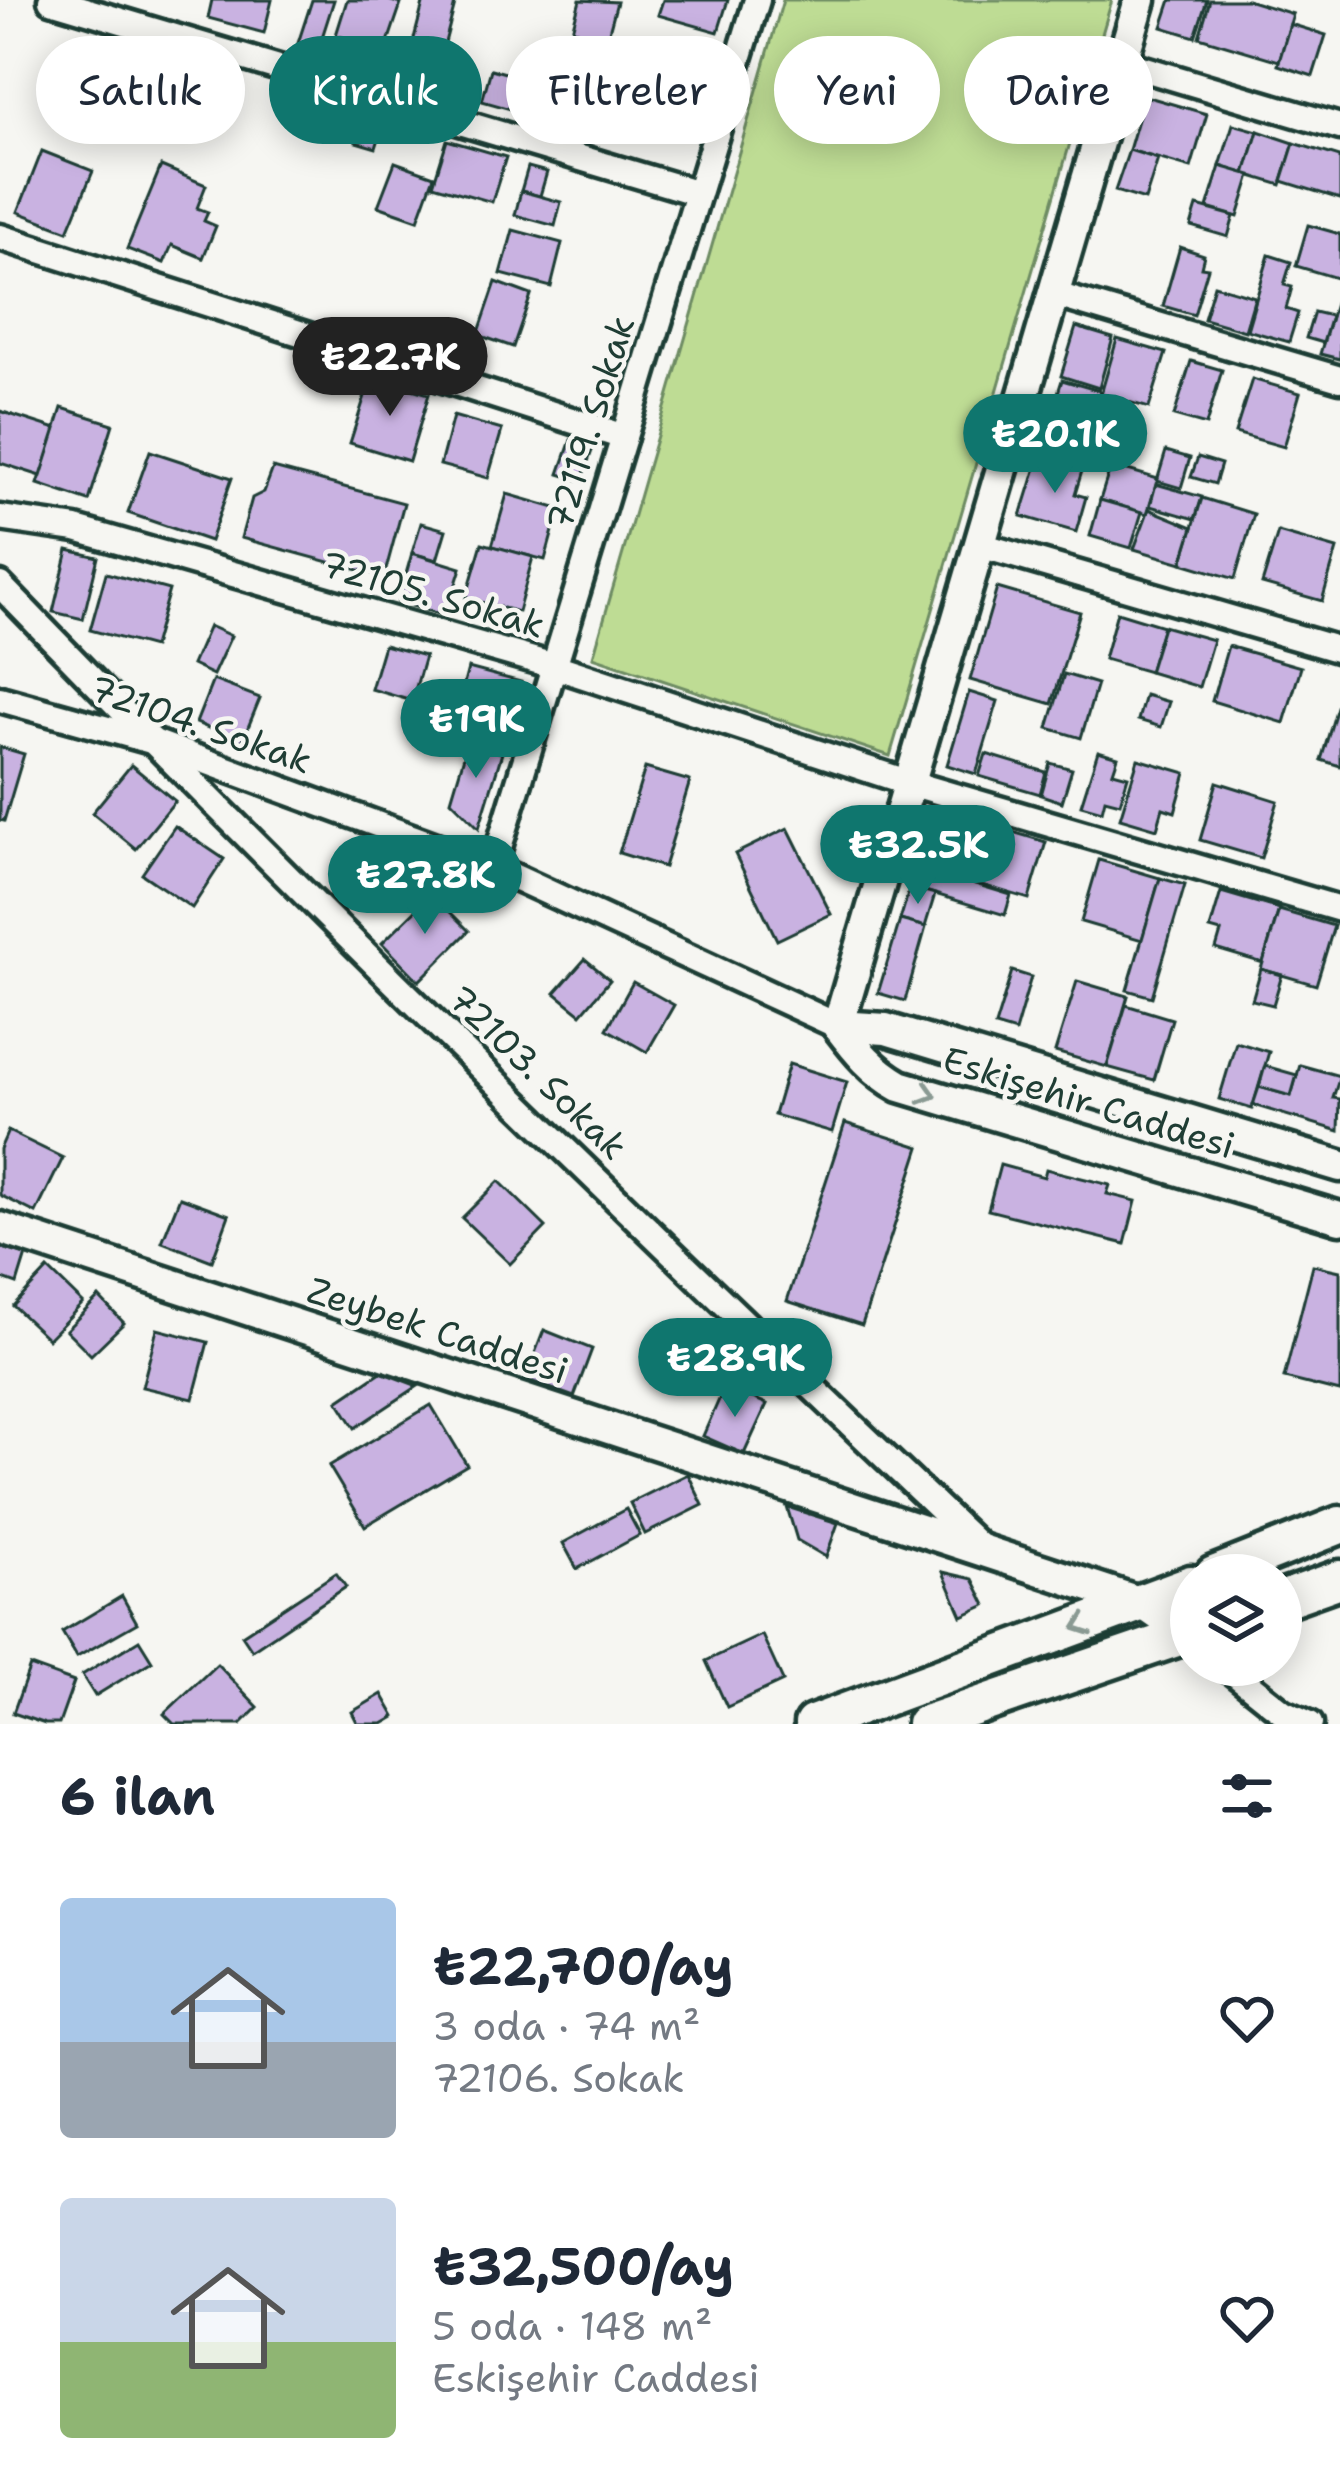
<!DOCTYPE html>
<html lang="tr">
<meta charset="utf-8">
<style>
:root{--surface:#fff;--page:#f2f2f3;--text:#1f2937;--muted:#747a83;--accent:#0f766e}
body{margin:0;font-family:"Shantell Sans",sans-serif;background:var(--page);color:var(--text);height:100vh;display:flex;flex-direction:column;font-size:45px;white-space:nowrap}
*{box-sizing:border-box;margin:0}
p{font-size:39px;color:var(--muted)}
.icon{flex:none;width:66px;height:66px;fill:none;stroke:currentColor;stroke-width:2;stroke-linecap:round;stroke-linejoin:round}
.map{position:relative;height:1724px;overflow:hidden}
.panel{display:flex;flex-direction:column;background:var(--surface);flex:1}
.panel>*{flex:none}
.top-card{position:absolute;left:36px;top:36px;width:1269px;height:108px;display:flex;gap:24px}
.tools{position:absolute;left:1170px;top:1554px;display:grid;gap:24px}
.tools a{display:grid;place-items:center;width:132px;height:132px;border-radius:50%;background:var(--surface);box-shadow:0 6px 30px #0003;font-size:60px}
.price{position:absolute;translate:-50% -102px;padding:0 27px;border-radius:42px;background:var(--accent);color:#fff;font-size:39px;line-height:78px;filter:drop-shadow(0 3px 6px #0008)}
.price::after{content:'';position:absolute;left:50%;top:72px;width:36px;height:27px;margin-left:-18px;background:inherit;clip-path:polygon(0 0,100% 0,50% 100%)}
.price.active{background:#222;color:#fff}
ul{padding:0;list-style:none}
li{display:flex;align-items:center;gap:36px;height:300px;padding:0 60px}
li span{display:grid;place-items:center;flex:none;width:336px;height:240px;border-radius:12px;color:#555}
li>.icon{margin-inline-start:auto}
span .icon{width:144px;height:144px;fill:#fffc;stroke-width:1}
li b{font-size:51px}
h2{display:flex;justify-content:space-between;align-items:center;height:144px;padding:0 60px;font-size:51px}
.pill{padding:0 42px;border-radius:54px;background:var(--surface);box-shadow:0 6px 30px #0003;font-size:42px;line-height:108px}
.pill.active{background:var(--accent);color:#fff}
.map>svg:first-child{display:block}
.green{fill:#bedc94;stroke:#6e8c64;stroke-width:3}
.building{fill:#c9b2e1;stroke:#1f3d34;stroke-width:3}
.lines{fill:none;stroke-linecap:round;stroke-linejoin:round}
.minor-casing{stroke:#1f3d34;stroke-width:33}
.tertiary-casing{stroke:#1f3d34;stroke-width:39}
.secondary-casing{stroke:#1f3d34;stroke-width:45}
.minor{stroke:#f6f6f2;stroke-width:24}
.tertiary{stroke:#f6f6f2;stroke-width:30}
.secondary{stroke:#f6f6f2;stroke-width:36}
.oneway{stroke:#8a9a93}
.labels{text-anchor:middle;stroke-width:9;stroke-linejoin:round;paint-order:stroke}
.street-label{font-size:36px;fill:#1f3d34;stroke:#f6f6f2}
</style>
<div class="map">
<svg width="1340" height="1724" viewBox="0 0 1340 1724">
<rect width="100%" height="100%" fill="#f6f6f2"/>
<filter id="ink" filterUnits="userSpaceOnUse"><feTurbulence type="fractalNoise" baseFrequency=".00833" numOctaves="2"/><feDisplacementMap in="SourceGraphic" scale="24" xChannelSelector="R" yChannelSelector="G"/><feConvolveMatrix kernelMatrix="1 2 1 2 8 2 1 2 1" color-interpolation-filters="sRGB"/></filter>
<g filter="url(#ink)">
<path class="green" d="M783,0h329l-222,756 -297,-99z"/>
<g class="building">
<path d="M212,0h60l-8,33 -56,-15z"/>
<path d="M312,0h22l-16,50 -20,-7z"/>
<path d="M347,0h41l13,4 -16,47 -49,-16z"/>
<path d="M424,0l31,4 -21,81 -30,-8z"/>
<path d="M580,0l37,2 -10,37 -35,-9z"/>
<path d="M663,0h65l-10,32 -60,-17z"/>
<path d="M1171,0h36l-12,37 -33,-10z"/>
<path d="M1210,0h37l46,14 -14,47 -80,-24z"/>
<path d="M1290,24l36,11 -13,41 -35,-11z"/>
<path d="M572,30l35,9 -26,90 -35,-10z"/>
<path d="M491,69l65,18 -10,32 -64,-18z"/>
<path d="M1145,96l62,18 -16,54 -62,-18z"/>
<path d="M364,114l21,6 -9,28 -20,-6z"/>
<path d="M1233,124l25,7 -13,43 -25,-8z"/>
<path d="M1258,131l36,12 -13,42 -36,-11z"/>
<path d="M447,140l59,17 -14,45 -59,-17z"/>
<path d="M1294,143l46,14v42l-58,-18z"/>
<path d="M1129,150l29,9 -13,41 -30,-9z"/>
<path d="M42,151l51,20 -25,60 -50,-19z"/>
<path d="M395,162l39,14 -16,44 -40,-14z"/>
<path d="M161,166l45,19 -9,23 11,4 -4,9 12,5 -13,32 -31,-13 -8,18 -37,-14z"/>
<path d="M1220,166l31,9 -13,42 -31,-9z"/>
<path d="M528,167l19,5 -7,24 -19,-5z"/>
<path d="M521,191l40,11 -6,24 -40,-11z"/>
<path d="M1197,206l37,10 -6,21 -37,-11z"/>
<path d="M1308,225l32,9v45l-44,-13z"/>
<path d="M513,230l49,13 -11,44 -50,-13z"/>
<path d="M1180,247l24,8 -3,12 7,1 -14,47 -31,-9z"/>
<path d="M1269,255l22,7 -7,23 8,2 -6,22 12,4 -9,29 -42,-12z"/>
<path d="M496,282l35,13 -18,52 -35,-12z"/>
<path d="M1214,285l41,12 -10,34 -41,-12z"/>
<path d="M1339,290l1,1v68l-20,-5z"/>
<path d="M1314,312l17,4 -8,27 -17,-5z"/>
<path d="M1076,327l37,11 -14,50 -38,-12z"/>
<path d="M1117,339l49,14 -17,55 -48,-14z"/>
<path d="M1191,361l31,9 -16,55 -32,-9z"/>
<path d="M371,377l58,17 -20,67 -59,-18z"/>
<path d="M1252,379l48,14 -16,54 -49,-14z"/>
<path d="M1062,380l38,11 -12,38 -38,-11z"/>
<path d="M62,408l51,16 -24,77 -51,-17z"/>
<path d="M0,411l56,18 -15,47 -41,-13z"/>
<path d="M453,416l49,14 -14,48 -48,-13z"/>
<path d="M1050,418l44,13 -12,40 -43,-13z"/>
<path d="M571,440l22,8 -12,33 -22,-7z"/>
<path d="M150,451l82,27 -22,63 -82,-28z"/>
<path d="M1166,451l24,7 -9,30 -24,-7z"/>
<path d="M1198,457l23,7 -6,20 -24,-7z"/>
<path d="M1039,458l43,13 -7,23 11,3 -10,35 -55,-16z"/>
<path d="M1111,465l47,14 -11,35 -47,-14z"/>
<path d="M273,468l131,35 -20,74 -143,-39 11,-40 12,-6z"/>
<path d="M1156,484l46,13 -7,22 -45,-13z"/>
<path d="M507,494l52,15 -14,51 -53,-14z"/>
<path d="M1202,498l52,16 -19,65 -53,-16z"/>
<path d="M1100,500l42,12 -11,36 -41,-12z"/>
<path d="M1149,509l44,18 -11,36 -48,-14z"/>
<path d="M421,523l25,7 -9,30 -25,-7z"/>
<path d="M1278,532l59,17 -15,52 -60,-17z"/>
<path d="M482,543l51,14 -15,55 -52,-14z"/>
<path d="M68,550l30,7 -15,62 -30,-7z"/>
<path d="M412,553l49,15 -15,48 -48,-14z"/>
<path d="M106,573l63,17 -16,57 -63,-17z"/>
<path d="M997,588l83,24 -28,92 -82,-24z"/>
<path d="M1117,612l46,14 -14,46 -45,-13z"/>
<path d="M209,626l22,10 -18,39 -21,-10z"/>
<path d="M1163,626l50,14 -14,47 -50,-15z"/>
<path d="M384,645l41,11 -13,45 -41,-12z"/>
<path d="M1228,646l73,21 -17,56 -72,-22z"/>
<path d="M468,668l53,14 -14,54 -53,-14z"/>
<path d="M1064,674l33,10 -16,54 -33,-10z"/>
<path d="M213,680l47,18 -18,44 -46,-19z"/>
<path d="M969,692l29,9 -22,73 -29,-9z"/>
<path d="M1145,695l24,7 -8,25 -23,-7z"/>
<path d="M1340,697v69l-19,-6z"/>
<path d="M468,743l34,10 -23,75 -28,-28z"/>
<path d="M0,747l24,7 -20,67 -4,-1z"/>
<path d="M1098,751l20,6 -5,15 15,4 -8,27 -15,-4 -3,12 -21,-6z"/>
<path d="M986,754l60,18 -6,22 -61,-18z"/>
<path d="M1138,759l48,14 -11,39 -12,-4 -6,21 -37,-11z"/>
<path d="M1050,763l22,6 -10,33 -21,-7z"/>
<path d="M131,765l44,36 -39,48 -44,-36z"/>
<path d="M645,768l45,13 -26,86 -45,-14z"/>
<path d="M1217,782l61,19 -17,57 -61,-18z"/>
<path d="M932,807l60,17 -17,60 36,11 -6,20 -97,-29z"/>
<path d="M175,826l49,33 -32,49 -50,-34z"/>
<path d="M992,826l54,16 -17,57 -54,-16z"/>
<path d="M788,828l43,86 -54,26 -42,-86z"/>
<path d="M1099,860l61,18 -18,62 -61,-18z"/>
<path d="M1160,878l25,7 -33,112 -25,-7z"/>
<path d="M910,887l25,7 -10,33 -25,-7z"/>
<path d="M1221,892l58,17 -16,54 -47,-14 5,-17 -11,-3z"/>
<path d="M432,894l37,37 -50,50 -37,-38z"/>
<path d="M1279,910l55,16 -18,59 -55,-16z"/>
<path d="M900,920l26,7 -21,74 -27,-8z"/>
<path d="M585,959l25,21 -29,34 -26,-21z"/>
<path d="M1261,969l21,6 -9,30 -21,-5z"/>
<path d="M1012,971l19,6 -16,55 -20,-6z"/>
<path d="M1077,981l51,15 -21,71 -52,-15z"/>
<path d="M633,982l41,23 -27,47 -40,-23z"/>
<path d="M1126,1005l46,14 -18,61 -47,-13z"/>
<path d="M1236,1042l33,10 -17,57 -33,-10z"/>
<path d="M789,1064l58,18 -15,50 -58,-17z"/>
<path d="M1300,1065l40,11 -7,22 7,1 -1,32 -86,-26 6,-18 32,9z"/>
<path d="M1265,1066l32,9 -6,21 -32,-9z"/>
<path d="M845,1123l75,24 -58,178 -75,-24z"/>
<path d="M8,1131l55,27 -27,55 -36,-18v-46z"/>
<path d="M1000,1165l44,12 2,-8 64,16 -3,9 29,7 -11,43 -137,-34z"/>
<path d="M499,1181l47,46 -36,37 -48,-46z"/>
<path d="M180,1197l49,18 -17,46 -50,-19z"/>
<path d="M0,1247l26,8 -9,29 -17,-6z"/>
<path d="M1313,1265l27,6v121l-56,-14z"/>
<path d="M48,1269l35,34 -35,36 -35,-33z"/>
<path d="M99,1297l25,26 -33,32 -25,-25z"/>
<path d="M157,1329l51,13 -15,57 -51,-12z"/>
<path d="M544,1330l48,19 -18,48 -49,-18z"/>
<path d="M381,1372l37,14 -63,42 -17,-27z"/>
<path d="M725,1386l42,18 -23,50 -41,-18z"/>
<path d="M431,1405l36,60 -102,61 -36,-60z"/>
<path d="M688,1474l15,31 -58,29 -15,-31z"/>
<path d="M787,1507l51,16 -12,34 -29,-17z"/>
<path d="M626,1509l14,26 -63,34 -14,-26z"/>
<path d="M943,1572l30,7 13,26 -24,11z"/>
<path d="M336,1573l10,14 -94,63 -10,-15z"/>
<path d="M122,1596l15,27 -60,34 -15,-25z"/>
<path d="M762,1635l21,46 -56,26 -21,-46z"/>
<path d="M139,1640l13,21 -57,35 -13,-21z"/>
<path d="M217,1664l41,43 -17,17h-67l-10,-10z"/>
<path d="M30,1666l44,16 -15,42h-14l-32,-11z"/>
<path d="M382,1694l13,23 -12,7h-25l-6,-12z"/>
</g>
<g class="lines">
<defs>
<g id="minor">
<path d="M51,0l647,193"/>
<path d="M1121,62l219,65"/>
<path d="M0,237l624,200"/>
<path d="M1053,294l287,85"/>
<path d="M0,518l76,11 478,137 356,117 430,126"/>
<path d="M980,545l360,105"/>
<path d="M0,585c319,330 650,649 982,964"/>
<path d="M0,699l151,42 342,126 345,159"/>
<path d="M493,867l264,-867"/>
<path d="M1224,1665l59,47 27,12"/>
</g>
<g id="tertiary">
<path d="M838,1026l302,-1026"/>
<path d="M838,1026c19,25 35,45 62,60l440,132"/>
<path d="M838,1026l48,3 454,137"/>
<path d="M0,1228l1142,375 44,31"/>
</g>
<g id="secondary">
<path d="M1214,1575l126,-50"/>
<path d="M1281,1600l59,-21"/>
<path d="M813,1724l378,-140"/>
<path d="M925,1724l266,-91"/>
</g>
</defs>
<use href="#minor" class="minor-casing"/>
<use href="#tertiary" class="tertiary-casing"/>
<use href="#secondary" class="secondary-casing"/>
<use href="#minor" class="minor"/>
<use href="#tertiary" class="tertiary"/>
<use href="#secondary" class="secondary"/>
</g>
<defs><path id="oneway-chevron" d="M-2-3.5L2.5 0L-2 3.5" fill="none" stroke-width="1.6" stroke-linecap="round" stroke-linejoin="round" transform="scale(3)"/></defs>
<g class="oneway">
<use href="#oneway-chevron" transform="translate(928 1094) rotate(17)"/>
<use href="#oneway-chevron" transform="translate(1082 1626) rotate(160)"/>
</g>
</g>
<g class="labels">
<g class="street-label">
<text transform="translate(590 423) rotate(-73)" y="13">72119. Sokak</text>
<text transform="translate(433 594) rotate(16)" y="13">72105. Sokak</text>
<text transform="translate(201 724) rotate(19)" y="13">72104. Sokak</text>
<text transform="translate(538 1072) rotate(44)" y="13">72103. Sokak</text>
<text transform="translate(1089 1102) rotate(17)" y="13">Eskişehir Caddesi</text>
<text transform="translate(438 1330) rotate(18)" y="13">Zeybek Caddesi</text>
</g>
</g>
</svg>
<div class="tools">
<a><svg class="icon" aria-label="layers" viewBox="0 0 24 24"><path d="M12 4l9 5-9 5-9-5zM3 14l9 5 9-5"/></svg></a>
</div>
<b class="price active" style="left:390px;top:419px">₺22.7K</b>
<b class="price" style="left:1055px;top:496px">₺20.1K</b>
<b class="price" style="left:476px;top:781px">₺19K</b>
<b class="price" style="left:918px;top:907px">₺32.5K</b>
<b class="price" style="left:425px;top:937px">₺27.8K</b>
<b class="price" style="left:735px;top:1420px">₺28.9K</b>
<div class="top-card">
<a class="pill">Satılık</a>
<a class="pill active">Kiralık</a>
<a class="pill">Filtreler</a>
<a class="pill">Yeni</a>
<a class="pill">Daire</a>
</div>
</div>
<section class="panel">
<h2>6 ilan<svg class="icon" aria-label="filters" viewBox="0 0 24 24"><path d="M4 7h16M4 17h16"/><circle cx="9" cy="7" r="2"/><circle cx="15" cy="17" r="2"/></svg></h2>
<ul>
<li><span style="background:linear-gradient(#a9c7e8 60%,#9aa5b1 0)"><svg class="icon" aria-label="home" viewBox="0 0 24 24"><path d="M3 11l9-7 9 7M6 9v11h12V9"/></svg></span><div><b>₺22,700/ay</b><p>3 oda · 74 m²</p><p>72106. Sokak</p></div><svg class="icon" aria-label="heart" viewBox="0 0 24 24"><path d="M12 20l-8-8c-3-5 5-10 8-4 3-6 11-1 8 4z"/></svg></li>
<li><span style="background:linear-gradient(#c9d6e8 60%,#8fb573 0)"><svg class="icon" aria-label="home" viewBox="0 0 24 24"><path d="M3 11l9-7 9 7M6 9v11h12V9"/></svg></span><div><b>₺32,500/ay</b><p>5 oda · 148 m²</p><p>Eskişehir Caddesi</p></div><svg class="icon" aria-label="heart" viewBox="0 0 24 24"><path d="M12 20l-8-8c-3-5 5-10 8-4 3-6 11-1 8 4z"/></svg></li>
</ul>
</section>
